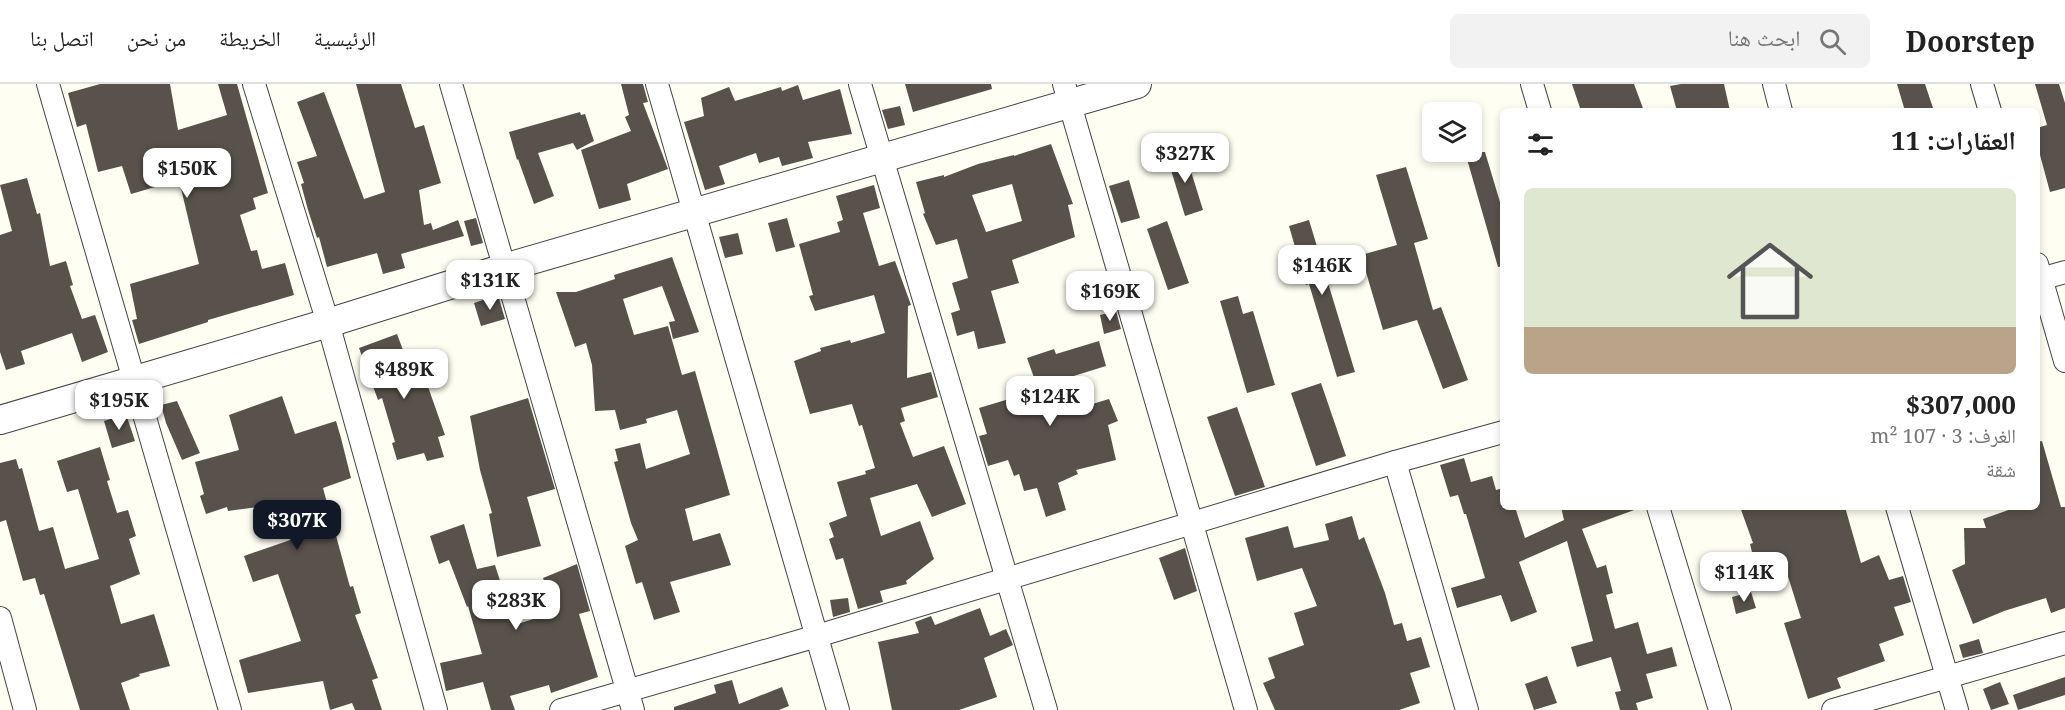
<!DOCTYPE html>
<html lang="ar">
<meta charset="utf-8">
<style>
:root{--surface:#fff;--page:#f2f2f2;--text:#222;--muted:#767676;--line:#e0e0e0;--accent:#111827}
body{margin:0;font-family:"Noto Serif","Noto Naskh Arabic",serif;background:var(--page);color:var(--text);direction:rtl;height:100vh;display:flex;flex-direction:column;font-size:22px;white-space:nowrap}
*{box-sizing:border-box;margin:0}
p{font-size:20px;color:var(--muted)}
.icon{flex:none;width:33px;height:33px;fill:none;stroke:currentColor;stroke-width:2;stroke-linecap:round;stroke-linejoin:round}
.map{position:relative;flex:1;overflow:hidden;direction:ltr}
.drawer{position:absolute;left:1500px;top:24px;width:540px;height:402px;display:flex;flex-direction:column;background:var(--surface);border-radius:9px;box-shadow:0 3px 9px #0003;direction:rtl}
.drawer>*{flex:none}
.controls{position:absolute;left:1422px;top:18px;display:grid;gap:12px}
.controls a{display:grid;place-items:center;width:60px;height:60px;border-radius:9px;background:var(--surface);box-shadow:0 3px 9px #0003;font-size:30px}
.price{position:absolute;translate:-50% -51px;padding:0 14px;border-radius:12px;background:#fff;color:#222;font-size:20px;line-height:39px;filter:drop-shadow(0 2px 3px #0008)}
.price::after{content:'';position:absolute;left:50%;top:36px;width:18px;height:14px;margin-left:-9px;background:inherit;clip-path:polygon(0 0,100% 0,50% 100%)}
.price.current{background:var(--accent);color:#fff}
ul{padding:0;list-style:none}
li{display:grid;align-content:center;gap:12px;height:318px;padding:0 24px}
li span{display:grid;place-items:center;height:186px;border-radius:9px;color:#555}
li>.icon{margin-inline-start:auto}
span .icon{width:108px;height:108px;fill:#fffc;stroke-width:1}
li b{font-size:26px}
h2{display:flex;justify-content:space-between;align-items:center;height:72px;padding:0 24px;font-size:26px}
header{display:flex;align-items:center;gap:36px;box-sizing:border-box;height:84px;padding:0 30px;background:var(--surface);border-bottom:2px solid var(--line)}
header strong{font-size:28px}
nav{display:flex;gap:33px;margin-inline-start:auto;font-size:21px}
.search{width:420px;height:54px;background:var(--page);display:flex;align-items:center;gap:15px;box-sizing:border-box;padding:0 21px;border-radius:9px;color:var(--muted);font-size:22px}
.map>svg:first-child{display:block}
.building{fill:#59524c;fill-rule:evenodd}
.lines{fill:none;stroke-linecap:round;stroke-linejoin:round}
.minor-casing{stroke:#434343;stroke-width:24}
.tertiary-casing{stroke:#434343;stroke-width:30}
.minor{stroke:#fff;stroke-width:22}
.tertiary{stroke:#fff;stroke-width:28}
</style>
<header>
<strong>Doorstep</strong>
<div class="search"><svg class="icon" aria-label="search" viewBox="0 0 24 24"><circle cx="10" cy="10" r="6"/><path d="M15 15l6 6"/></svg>ابحث هنا</div>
<nav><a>الرئيسية</a><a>الخريطة</a><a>من نحن</a><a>اتصل بنا</a></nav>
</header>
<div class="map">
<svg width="2065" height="626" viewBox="0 0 2065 626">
<rect width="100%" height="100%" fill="#fffef3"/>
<g class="building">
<path d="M100,0h70l8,46 49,-15 -9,-31h19l31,109 -15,5 3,11 -16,6 11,36 6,-1 5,19 23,-6 9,32 -86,25v2l-69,22 -7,-24 5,-1 -7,-35 69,-20 -20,-84 -48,14 -9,-28 -24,6 -12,-48 -9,3 -9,-34z"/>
<path d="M356,0h45l14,44 9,-3 17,58 -22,7 5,35 7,-2 2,7 25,-10 6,16 -63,18 4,14 -22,6 -6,-21 -50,14 -8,-30 -2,1 -9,-28 -7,-26 3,-1 -7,-21 20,-6 -20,-54 27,-10 40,107 21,-7z"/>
<path d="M621,0h22l5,18 -5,1 25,66 -41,15 4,16 -32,9 -18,-59 50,-19 -6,-14 4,-2z"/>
<path d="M905,0h86l1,5 -79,23z"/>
<path d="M1572,0h62l10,27h-63z"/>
<path d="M1681,0h43l6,27h-53l-7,-25z"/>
<path d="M1897,0h28l9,27h-29z"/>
<path d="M2035,0h24l6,19v85l-15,4 -10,-37 -3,1v-28l10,-3z"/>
<path d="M798,1l5,15 37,-11 12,45 -44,8 5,16 -31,8 -3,-9 -20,6 -3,-10 -37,13 6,18 -20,6 -21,-68 20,-6 -3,-18 28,-11 6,14 46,-14 1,4z"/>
<path d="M900,22l5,19 -17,4 -6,-19z"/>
<path d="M580,28l1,3 4,-1 9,27 -17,9 -4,-7 -35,10 16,43 -20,8 -16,-45 -1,1 -8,-28z"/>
<path d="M1051,60l22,60 -5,1 7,32 -63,23 7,23 -28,8 15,52 -28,6 -4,-18 -17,5 -6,-23 9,-3 -8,-27 16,-5 -11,-39 -21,6 -13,-31 2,-1 -9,-31 28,-7v2l34,-13 36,-9v1zM1012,100l10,37 -36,11 -14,-37z"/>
<path d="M1185,68l18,58 -18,6 -18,-59z"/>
<path d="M1465,68h20l18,60v54l-5,1z"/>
<path d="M1406,83l22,72 -14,4 19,67 8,-3 27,73 -25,9 -26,-69 -34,10 -22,-75 36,-10 -21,-70z"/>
<path d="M27,94l10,36 3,-1 10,53 16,-5 7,24 -3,1 12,33 13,-4 13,37 -26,10 -10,-29 -51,18 4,13 -19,6 -6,-18v-117l12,-4 -12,-46z"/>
<path d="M1129,96l11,38 -19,5 -12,-37z"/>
<path d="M874,101l6,23 -17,5 16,53 16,-5 16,44 -3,1 -1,72 24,-6 7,25 -37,11 4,13 -5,2 13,34 31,-11 22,58 -34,13 -15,-33 -47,14 11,38 39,-15 14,38 -28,22 1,3 -27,7 3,11 -25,7 -15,-51 -7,2 -7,-21 5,-2 -5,-14 18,-7 -10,-34 29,-8 -1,-3 10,-3 -13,-43 -3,1 -7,-22 -42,10 -16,-53 27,-10 -1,-3 30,-8 1,3 34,-10 -11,-38 -59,16 -6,-15 4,-1 -14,-51 41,-12 -3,-10 6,-2 -7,-24z"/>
<path d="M476,134l7,25 -12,3 -7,-25z"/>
<path d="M787,134l8,29 -19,5 -8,-29z"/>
<path d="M1309,136l46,152 -18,5 -28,-93 -3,1 -17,-59z"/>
<path d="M1167,137l22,62 -21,7 -21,-61z"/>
<path d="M738,149l5,21 -18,4 -6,-21z"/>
<path d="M672,173l27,75 -26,7 -4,-17 6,-1 -13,-35 -39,13 11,36 34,-9 14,49 13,-4 35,124 -45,14 8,32 27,-8 11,32 -61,17 10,30 -26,8 -12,-38 -6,2 -11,-38 13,-6 -7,-17 -17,-61 4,-1 -3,-12 25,-6 6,26 44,-15 -13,-44 -31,9 1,4 -27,7 -5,-20 -20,1 -3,-46 -6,-22 -11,4 -19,-55h20l39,-13 -1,-4z"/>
<path d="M498,211l7,24 -24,7 -7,-23z"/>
<path d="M1238,212l5,18 10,-3 22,74 -28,8 -27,-92z"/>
<path d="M1116,227l5,18 -17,5 -4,-19z"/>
<path d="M397,250l12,32 9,-3 6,19 2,-1 19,54 -7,2 6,20 -17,4 -3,-8 -27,7 -5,-17 3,-1 -13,-44 -4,2 -19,-52z"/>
<path d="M1099,257l7,25 -42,13 5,32 40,-12 9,22 -10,4 8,35 -40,10 2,4 -20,9 8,27 -20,7 -9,-29 -13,3 -5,-17 -5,2 -6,-16 -20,6 -9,-30 8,-2 -8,-26 30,-9 -2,-4 30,-9 -10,-28 27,-9 2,5z"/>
<path d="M1321,299l25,73 -30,10 -25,-73z"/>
<path d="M282,312l13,38 41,-13 5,17 10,40 -28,10 27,99 3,-1 8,27 -6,2 23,63 -6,2 10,30h-27l-3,-7 -22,7 -7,-29 -75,12 -9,-33 62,-19 -23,-67 -25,8 -9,-26 52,-18 -10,-35 -58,8 -1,-4 -21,7 -6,-18 4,-2 -9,-32 44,-12 -10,-35z"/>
<path d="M528,314l27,91 -28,8 14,49 -44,11 -8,-43 3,-1 -12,-43 -10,-54z"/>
<path d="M177,317l23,52 -18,7 -16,-37 -5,-18z"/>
<path d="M1237,323l28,80 -30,9 -28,-79z"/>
<path d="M126,330l9,27 -23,7 -8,-27z"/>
<path d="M2042,357l19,66h4v101l-14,5 -5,-15 -42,13 -31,13 -21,-54 13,-6 -1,-36h22l-3,-9 34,-12h20v-65z"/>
<path d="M100,363l10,33 -3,1 10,32 11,-3 8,26 -7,3 11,35 -30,12 11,38 33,-10 16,52 -31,8 1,2 -19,7 9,27h-50l-36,-116 -4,1 -5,-17 -12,3 -17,-61 -6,2v-59l16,-4 3,10 3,-1 17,63 14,-4 12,42 34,-10 -21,-70 -11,3 -10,-31z"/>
<path d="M1464,374l7,24 21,-6 4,14 7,-2v19h12l10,31 39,-18 -3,-13h76v2l-55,20 15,39 9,-3 7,28 -7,2 9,34 23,-7 9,32 25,-7 5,19 -31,8 7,24 -17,5 2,7h-18l-5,-18 6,-1 -10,-34 -34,10 -6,-20 22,-6 -26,-100 -48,21 18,50 -26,10 -10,-27 -44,13 -6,-20 34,-10 -19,-64h-2l-6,-19 -8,2 -10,-32z"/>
<path d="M1740,423h105l16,56 18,-8 10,25 14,-4 8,26 -17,5 10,28 -25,9 6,17 -48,17 4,10 -33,11 -24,-76 17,-5 -15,-48 -28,7 -8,-33 3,-1z"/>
<path d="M1352,432l7,24 5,-3 21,56 9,32 8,-2 5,18 14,-4 9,30 -20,6 10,30 -21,7h-124l-12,-27 12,-5 -7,-20 36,-13 -10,-32 23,-7 -15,-38 -45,13 -12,-43 43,-12 6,22 35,-8 -4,-16z"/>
<path d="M464,440l13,45 18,-4 19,60 42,-13 -13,-34 34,-14 13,47 -11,3 19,63 -47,16 -2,-8 -39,11 5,14h-24l-8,-28 -37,9 -6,-28 42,-9 -14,-48 -1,1 -18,-47 -10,4 -9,-28z"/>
<path d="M1185,464l12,43 -23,9 -15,-42z"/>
<path d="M1751,508l5,16 -20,6 -4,-17z"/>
<path d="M848,514l2,14 -17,5 -3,-17z"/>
<path d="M980,524l10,28 16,-7 7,16 -29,13 13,39 -38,13h-67l-14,-68 41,-9 -4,-11 16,-6 4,9z"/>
<path d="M1979,555l4,14 -20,5 -4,-13z"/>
<path d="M1547,592l10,27 -23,7 -9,-26z"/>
<path d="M2065,593v18l-47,15 -5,-15z"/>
<path d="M732,596l7,24 43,-17 7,19 -10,4h-105v-3l42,-14 -2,-8z"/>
<path d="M2000,598l9,22 -18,6 -8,-21z"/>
</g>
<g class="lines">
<defs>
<g id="minor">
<path d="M48,0l182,626"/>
<path d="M254,0l74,239 108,387"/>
<path d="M451,0l182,626"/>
<path d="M657,0l181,626"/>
<path d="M860,0l186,626"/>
<path d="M1064,0l182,626"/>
<path d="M1532,0l8,27"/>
<path d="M1774,0l7,27"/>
<path d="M1982,0l8,27"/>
<path d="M2037,180l28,97"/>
<path d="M2037,196l28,-8"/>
<path d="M1395,378l72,248"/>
<path d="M1658,423l62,203"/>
<path d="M1897,423l60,203"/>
<path d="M0,534l25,92"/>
<path d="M561,626l256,-74 578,-174 108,-30"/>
<path d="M1833,626l232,-67"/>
</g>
<path id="tertiary" d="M0,336l328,-97 176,-55 633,-184"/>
</defs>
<use href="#minor" class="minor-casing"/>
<use href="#tertiary" class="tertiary-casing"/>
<use href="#minor" class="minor"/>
<use href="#tertiary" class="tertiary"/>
</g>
</svg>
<div class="controls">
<a><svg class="icon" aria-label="layers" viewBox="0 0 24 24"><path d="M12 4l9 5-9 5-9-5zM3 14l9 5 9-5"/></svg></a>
</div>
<b class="price" style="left:1185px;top:100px">$327K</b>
<b class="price" style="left:187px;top:115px">$150K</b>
<b class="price" style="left:1322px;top:212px">$146K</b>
<b class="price" style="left:490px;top:227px">$131K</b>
<b class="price" style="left:1110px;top:238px">$169K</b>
<b class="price" style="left:404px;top:316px">$489K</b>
<b class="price" style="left:1050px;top:343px">$124K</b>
<b class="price" style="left:119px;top:347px">$195K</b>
<b class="price current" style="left:297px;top:467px">$307K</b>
<b class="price" style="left:1744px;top:519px">$114K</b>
<b class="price" style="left:516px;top:547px">$283K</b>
<section class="drawer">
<h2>العقارات: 11<svg class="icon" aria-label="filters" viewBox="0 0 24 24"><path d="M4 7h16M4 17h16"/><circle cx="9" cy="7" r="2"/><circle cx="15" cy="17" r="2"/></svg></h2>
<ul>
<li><span style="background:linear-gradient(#dfe7d0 75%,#b9a48a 0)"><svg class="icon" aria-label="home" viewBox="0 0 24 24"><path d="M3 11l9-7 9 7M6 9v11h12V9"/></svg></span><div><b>$307,000</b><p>الغرف: 3 · 107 m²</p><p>شقة</p></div></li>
</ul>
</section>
</div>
